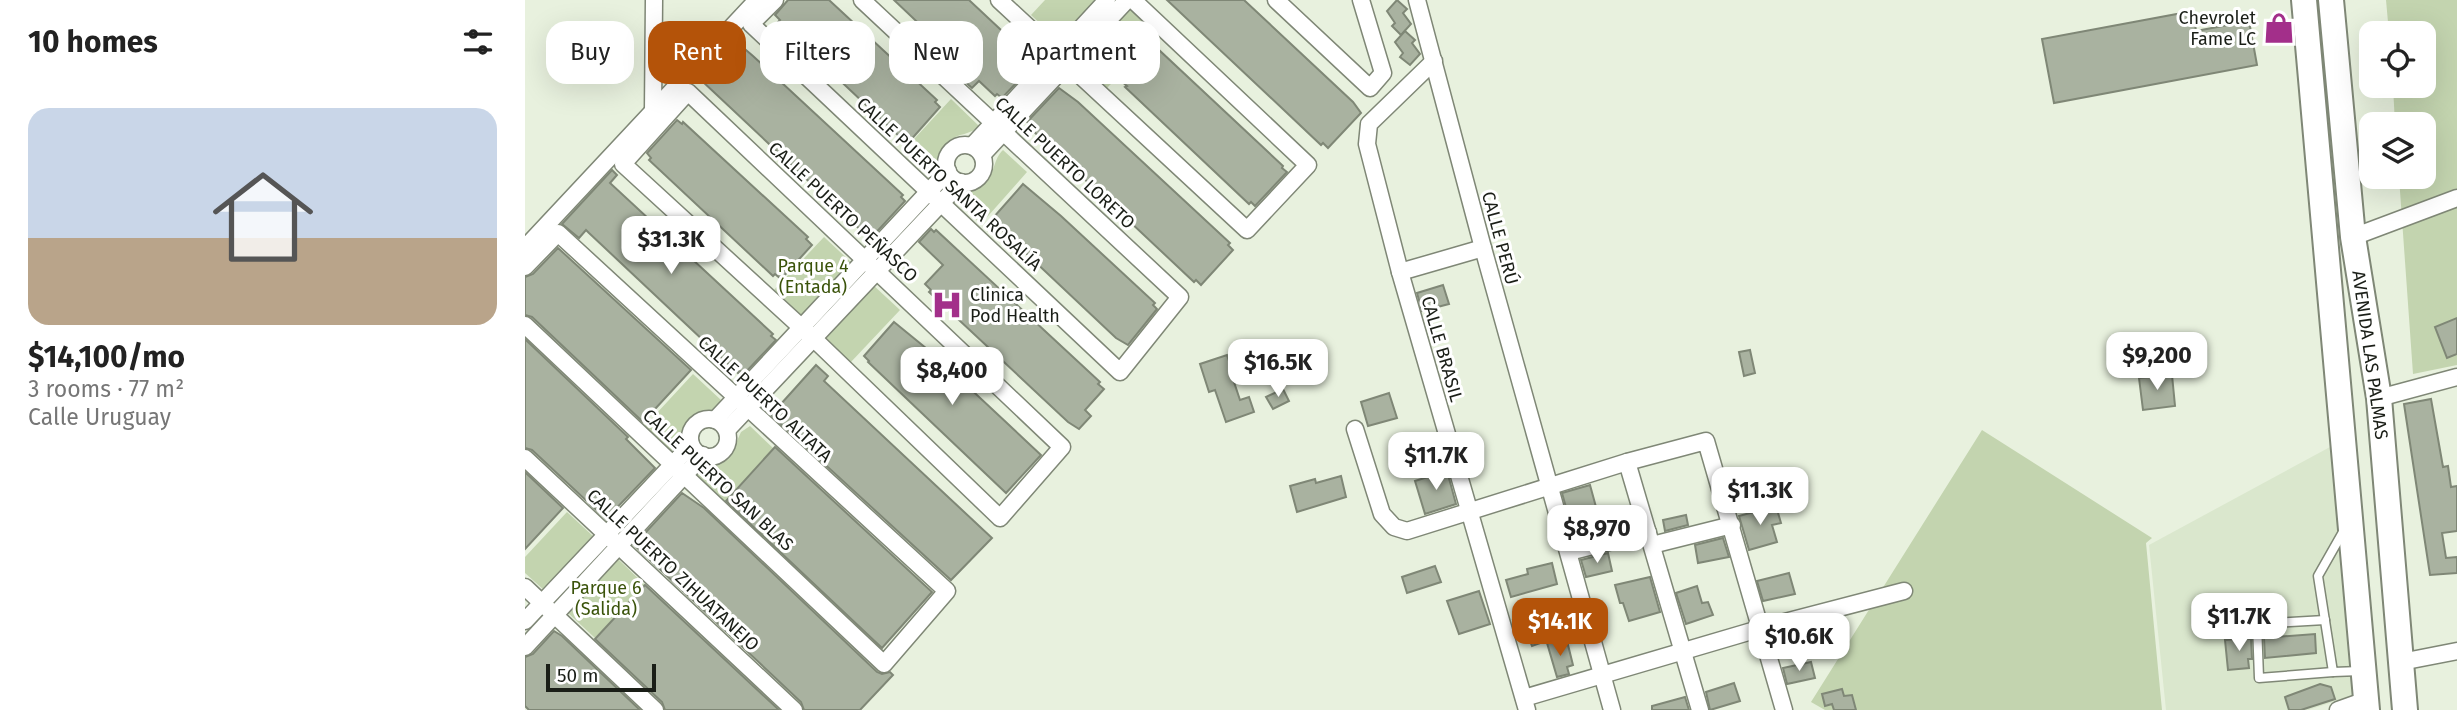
<!DOCTYPE html>
<meta charset="utf-8">
<style>
:root{--surface:#fff;--page:#f6f6f6;--text:#222;--muted:#767676;--line:#e0e0e0;--accent:#b45309}
body{margin:0;font-family:"Fira Sans",sans-serif;background:var(--page);color:var(--text);height:100vh;display:flex;flex-direction:column;font-size:26px;white-space:nowrap}
*{box-sizing:border-box;margin:0}
p{font-size:23px;color:var(--muted)}
.icon{flex:none;width:38px;height:38px;fill:none;stroke:currentColor;stroke-width:2;stroke-linecap:round;stroke-linejoin:round}
.map{position:relative;flex:1;overflow:hidden}
.side{display:flex;flex-direction:column;background:var(--surface);width:525px}
.side>*{flex:none}
.banner{position:absolute;left:21px;top:21px;width:665px;height:63px;display:flex;gap:14px}
.controls{position:absolute;left:1834px;top:21px;display:grid;gap:14px}
.controls a{display:grid;place-items:center;width:77px;height:77px;border-radius:14px;background:var(--surface);box-shadow:0 7px 28px #0002;font-size:35px}
.scale{position:absolute;left:21px;bottom:18px;width:110px;box-sizing:border-box;padding-left:7px;border:4px solid #1a1e17;border-top:0;font-size:19px;line-height:24px;white-space:nowrap;color:#1a1e17;-webkit-text-stroke:5px #fff;paint-order:stroke}
.price{position:absolute;translate:-50% -60px;padding:0 16px;border-radius:14px;background:#fff;color:#222;font-size:23px;line-height:46px;filter:drop-shadow(0 2px 4px #0008)}
.price::after{content:'';position:absolute;left:50%;top:42px;width:21px;height:16px;margin-left:-10px;background:inherit;clip-path:polygon(0 0,100% 0,50% 100%)}
.price.active{background:var(--accent);color:#fff}
ul{padding:0;list-style:none}
li{display:grid;align-content:center;gap:14px;height:371px;padding:0 28px}
li+li{border-top:2px solid var(--line)}
li span{display:grid;place-items:center;height:217px;border-radius:21px;color:#555}
li>.icon{margin-inline-start:auto}
span .icon{width:126px;height:126px;fill:#fffc;stroke-width:1}
li b{font-size:30px}
h2{display:flex;justify-content:space-between;align-items:center;height:84px;padding:0 28px;font-size:30px}
.pill{padding:0 24px;border-radius:21px;background:var(--surface);box-shadow:0 7px 28px #0002;font-size:24px;line-height:63px}
.pill.active{background:var(--accent);color:#fff}
main{display:flex;flex:1;min-height:0}
.map>svg:first-child{display:block}
.built{fill:#dae7cd}
.green{fill:#c3d4af}
.building{fill:#a9b2a0;stroke:#7f8776;stroke-width:2}
.lines{fill:none;stroke-linecap:round;stroke-linejoin:round}
.service-casing{stroke:#7f8776;stroke-width:11}
.minor-casing{stroke:#7f8776;stroke-width:19}
.primary-casing{stroke:#7f8776;stroke-width:28}
.service{stroke:#fff;stroke-width:8}
.minor{stroke:#fff;stroke-width:16}
.primary{stroke:#fff;stroke-width:24}
.labels{text-anchor:middle;stroke-width:6;stroke-linejoin:round;paint-order:stroke}
.poi-label{font-size:18px;fill:#1a1e17;stroke:#fff;text-anchor:end}
.street-label{font-size:18px;fill:#1a1e17;stroke:#fff}
.park-label{font-size:18px;fill:#3a530a;stroke:#fff}
</style>
<main>
<section class="side">
<h2>10 homes<svg class="icon" aria-label="filters" viewBox="0 0 24 24"><path d="M4 7h16M4 17h16"/><circle cx="9" cy="7" r="2"/><circle cx="15" cy="17" r="2"/></svg></h2>
<ul>
<li><span style="background:linear-gradient(#c9d6e8 60%,#b9a48a 0)"><svg class="icon" aria-label="home" viewBox="0 0 24 24"><path d="M3 11l9-7 9 7M6 9v11h12V9"/></svg></span><div><b>$14,100/mo</b><p>3 rooms · 77 m²</p><p>Calle Uruguay</p></div></li>
</ul>
</section>
<div class="map">
<svg width="1932" height="710" viewBox="0 0 1932 710">
<rect width="100%" height="100%" fill="#e8f1de"/>
<path class="built" d="M1805,447l28,247 -50,16h-142l-17,-165z"/>
<g class="green">
<path d="M520,0h53l-39,41 -28,-26z"/>
<path d="M1861,0h71v365l-44,9 -14,-197h25v-53h-29l-2,-38h31v-53h-35z"/>
<path d="M605,9l28,26 -51,53 -27,-26z"/>
<path d="M426,99l28,27c-8,9 -21,7 -30,15 -8,8 -7,18 -12,26 -2,4 -5,6 -8,9l-26,-25z"/>
<path d="M478,150l24,22 -46,52 -27,-25c9,-8 22,-7 30,-15 11,-9 9,-25 19,-34z"/>
<path d="M299,237l28,26 -50,53 -28,-26z"/>
<path d="M347,284l28,26 -50,53 -28,-26z"/>
<path d="M168,374l28,26 -7,9 -25,9 -11,27 -8,7 -27,-24z"/>
<path d="M225,426l24,23 -50,53 -28,-26 8,-8 25,-9 12,-27z"/>
<path d="M1457,430l170,108 -6,5 16,167h-337l-14,-8z"/>
<path d="M42,512l28,26 -50,53 -20,-18v-16z"/>
<path d="M93,559l27,26 -50,53 -28,-26z"/>
</g>
<g class="building">
<path d="M263,0h41l108,100 -2,2 5,5 -31,35 -5,-6 -2,3 -124,-117 2,-2 -5,-5z"/>
<path d="M369,0h75l62,58 -2,2 5,4 -32,34 -5,-4 -2,2 -16,-15 -7,7 -9,-8 7,-8z"/>
<path d="M642,0h77l109,102 8,11 -33,35 -5,-5 -2,2z"/>
<path d="M872,0l10,9 -4,4 8,11 -10,11 -9,-9 3,-3 -8,-12z"/>
<path d="M1668,11l3,20 53,-10 8,44 -203,38 -12,-64z"/>
<path d="M880,31l10,9 -3,3 8,11 -10,11 -10,-8 3,-4 -8,-11z"/>
<path d="M208,41l5,5 1,-2 14,12 150,139 -2,2 4,4 -33,36 -6,-5 -1,2 -163,-153 2,-2 -4,-3z"/>
<path d="M626,47l6,5 2,-2 124,116 -1,2 5,4 -32,34 -4,-4 -2,2 -124,-117 2,-1 -6,-5z"/>
<path d="M534,88l19,14 152,141 -2,2 5,5 -32,35 -5,-5 -2,2 -163,-153 2,-2 -6,-5z"/>
<path d="M152,120l5,4 1,-2 125,115 -2,2 6,6 -31,34 -6,-5 -2,2 -124,-116 2,-2 -4,-5z"/>
<path d="M87,170l5,5 -7,8 163,151 -2,2 5,4 -32,34 -4,-3 -2,2 -149,-140 -3,-3 -7,8 -17,-14z"/>
<path d="M498,184l38,32 94,87 -2,2 4,4 -29,36 -12,-7 -120,-113 2,-2 -5,-5z"/>
<path d="M406,229l3,3 2,-2 164,152 -2,2 6,5 -19,21 6,6 -12,13 -11,-7 -139,-130 2,-2 -6,-6 18,-19 -24,-23z"/>
<path d="M33,248l133,122 -48,52 -111,-105 -7,-2v-38l8,-3z"/>
<path d="M918,285l6,19 -27,7 -5,-18z"/>
<path d="M1932,318v36l-10,4 -12,-31z"/>
<path d="M369,322l38,31 109,102 -35,38 -138,-131 1,-1 -5,-5z"/>
<path d="M0,339l103,98 -2,2 29,29 -49,51 -74,-69 -7,-2z"/>
<path d="M1225,350l5,23 -11,3 -5,-24z"/>
<path d="M702,355l2,6 6,-2 4,11 -8,3 9,27 9,-3 5,15 -28,10 -11,-32 -6,2 -9,-28z"/>
<path d="M291,365l12,11 -4,5 168,157 -41,42 -180,-165z"/>
<path d="M1647,375l3,31 -32,4 -4,-32z"/>
<path d="M758,389l6,12 -16,8 -7,-12z"/>
<path d="M864,393l8,25 -29,8 -7,-24z"/>
<path d="M1906,399l12,68 5,-1 3,21 6,-1v45l-15,2 4,25 11,-1v16l-27,2 -26,-171z"/>
<path d="M250,447l157,145 -50,56 -156,-147z"/>
<path d="M922,471l9,33 -31,10 -10,-33z"/>
<path d="M0,472l38,36 -38,41z"/>
<path d="M816,476l5,21 -49,15 -7,-26 25,-7 1,4z"/>
<path d="M1065,485l9,33 -28,7 -9,-32z"/>
<path d="M157,493l22,15 173,164 5,2 8,-2 3,3 -33,35h-56l-3,-8 -167,-157z"/>
<path d="M1251,506l5,17 -9,2 5,17 -28,8 -10,-34z"/>
<path d="M1105,510l4,15 -32,8 -4,-13z"/>
<path d="M1161,515l2,10 -23,6 -2,-11z"/>
<path d="M1198,538l6,19 -31,6 -3,-18z"/>
<path d="M1083,553l4,18 -26,6 -5,-17z"/>
<path d="M1027,563l5,21 -46,13 -5,-17 22,-6 -1,-5z"/>
<path d="M910,566l6,16 -34,11 -5,-16z"/>
<path d="M1264,573l6,21 -32,7 -6,-20z"/>
<path d="M1125,577l10,35 -31,9 -6,-18h-3l-5,-18z"/>
<path d="M120,585l134,125h-114l-3,-8 -67,-63z"/>
<path d="M1172,586l5,17 6,-1 5,13 -27,9 -10,-31z"/>
<path d="M954,591l11,33 -31,10 -12,-33z"/>
<path d="M1014,611l10,29 -17,6 -7,-18 -8,3 -4,-11z"/>
<path d="M29,631l8,5 78,74h-111l-4,-4v-49l8,-3z"/>
<path d="M1790,634l1,19 -51,5 -1,-20z"/>
<path d="M1721,638l5,1 1,20h-4l1,9 -21,2 -3,-30z"/>
<path d="M1036,640l1,6 6,-1 5,20 -6,2 2,7 -12,3 -10,-34z"/>
<path d="M1286,662l4,16 -28,6 -4,-16z"/>
<path d="M1209,683l6,18 -30,9 -4,-18z"/>
<path d="M1795,684l11,3 4,12 -34,11h-12l-4,-13z"/>
<path d="M1317,689l2,7 8,-1 4,15h-22l-2,-6 -7,2 -3,-12z"/>
<path d="M1160,697l4,13h-37v-4z"/>
</g>
<g class="lines">
<defs>
<g id="service">
<path d="M1818,532l-25,44 15,96 27,-1"/>
<path d="M1683,623l49,1 68,-4"/>
<path d="M1732,624l2,54 74,-6"/>
</g>
<g id="minor">
<path d="M250,0l-24,24 369,348 60,-75 -318,-297"/>
<path d="M474,0l248,230 61,-65 -175,-165"/>
<path d="M751,0l94,88 13,-15 -22,-73"/>
<path d="M892,0l66,248 129,462"/>
<path d="M909,61l-65,63 -2,20 33,128 127,438"/>
<path d="M163,92l374,355 -62,71 -187,-180 -190,-174z"/>
<path d="M128,111l1,-111"/>
<circle cx="440" cy="164" r="19"/>
<path d="M447,146l135,-146"/>
<path d="M457,155l145,-155"/>
<path d="M1828,237l104,-39"/>
<path d="M0,248l232,-248"/>
<path d="M0,267l33,-34 389,358 -63,73 -359,-339"/>
<path d="M875,272l83,-24"/>
<path d="M1854,398l78,-21"/>
<circle cx="184" cy="438" r="19"/>
<path d="M190,420l233,-249"/>
<path d="M830,429l27,85 12,13 13,4 220,-69 79,-21 78,269"/>
<path d="M202,430l234,-248"/>
<path d="M0,458l269,252"/>
<path d="M1102,462l73,248"/>
<path d="M1127,545l80,-20"/>
<path d="M1044,552l79,-20"/>
<path d="M0,587l130,123"/>
<path d="M0,621l166,-176"/>
<path d="M0,647l178,-192"/>
<path d="M1876,662l56,-11"/>
<path d="M999,698l238,-70 142,-37"/>
<path d="M1813,710l28,-10"/>
</g>
<g id="primary">
<path d="M1779,0l63,710"/>
<path d="M1806,0l22,237 26,161 26,312"/>
</g>
</defs>
<use href="#service" class="service-casing"/>
<use href="#minor" class="minor-casing"/>
<use href="#primary" class="primary-casing"/>
<use href="#service" class="service"/>
<use href="#minor" class="minor"/>
<use href="#primary" class="primary"/>
</g>
<defs>
<symbol id="shop-bare" viewBox="-9 -9 18 18"><path d="M-5-2.5h2.3a2.7 3.5 0 0 1 5.4 0H5L5.5 6h-11ZM-1.5-2.5h3a1.5 2.3 0 0 0-3 0Z" fill="#a32f8a" stroke="#fff" stroke-width="2.5" paint-order="stroke"/></symbol>
<symbol id="hospital-bare" viewBox="-9 -9 18 18"><path d="M-5-5h3v3.5h4V-5h3V5h-3V1.5h-4V5h-3Z" fill="#a32f8a" stroke="#fff" stroke-width="2.5" paint-order="stroke"/></symbol>
</defs>
<g fill-rule="evenodd">
<use href="#shop-bare" x="1732" y="6" width="44" height="44"/>
<use href="#hospital-bare" x="400" y="283" width="44" height="44"/>
</g>
<g class="labels">
<g class="poi-label">
<text x="1731" y="24">Chevrolet<tspan x="1731" dy="21">Fame LC</tspan></text>
<text x="445" y="301" text-anchor="start">Clinica<tspan x="445" dy="21">Pod Health</tspan></text>
</g>
<g class="street-label">
<text transform="translate(540 163) rotate(43)" y="6">CALLE PUERTO LORETO</text>
<text transform="translate(424 184) rotate(43)" y="6">CALLE PUERTO SANTA ROSALÍA</text>
<text transform="translate(318 212) rotate(43)" y="6">CALLE PUERTO PEÑASCO</text>
<text transform="translate(975 238) rotate(75)" y="6">CALLE PERÚ</text>
<text transform="translate(917 349) rotate(74)" y="6">CALLE BRASIL</text>
<text transform="translate(1845 355) rotate(82)" y="6">AVENIDA LAS PALMAS</text>
<text transform="translate(240 399) rotate(43)" y="6">CALLE PUERTO ALTATA</text>
<text transform="translate(193 480) rotate(43)" y="6">CALLE PUERTO SAN BLAS</text>
<text transform="translate(148 570) rotate(43)" y="6">CALLE PUERTO ZIHUATANEJO</text>
</g>
<g class="park-label">
<text x="288" y="272">Parque 4<tspan x="288" dy="21">(Entada)</tspan></text>
<text x="81" y="594">Parque 6<tspan x="81" dy="21">(Salida)</tspan></text>
</g>
</g>
</svg>
<div class="controls">
<a><svg class="icon" aria-label="locate" viewBox="0 0 24 24"><circle cx="12" cy="12" r="6"/><path d="M12 2v4M12 18v4M2 12h4M18 12h4"/></svg></a>
<a><svg class="icon" aria-label="layers" viewBox="0 0 24 24"><path d="M12 4l9 5-9 5-9-5zM3 14l9 5 9-5"/></svg></a>
</div>
<div class="scale">50 m</div>
<b class="price" style="left:146px;top:276px">$31.3K</b>
<b class="price" style="left:1632px;top:392px">$9,200</b>
<b class="price" style="left:753px;top:399px">$16.5K</b>
<b class="price" style="left:427px;top:407px">$8,400</b>
<b class="price" style="left:911px;top:492px">$11.7K</b>
<b class="price" style="left:1235px;top:527px">$11.3K</b>
<b class="price" style="left:1072px;top:565px">$8,970</b>
<b class="price" style="left:1714px;top:653px">$11.7K</b>
<b class="price active" style="left:1035px;top:658px">$14.1K</b>
<b class="price" style="left:1274px;top:673px">$10.6K</b>
<div class="banner">
<a class="pill">Buy</a>
<a class="pill active">Rent</a>
<a class="pill">Filters</a>
<a class="pill">New</a>
<a class="pill">Apartment</a>
</div>
</div>
</main>
